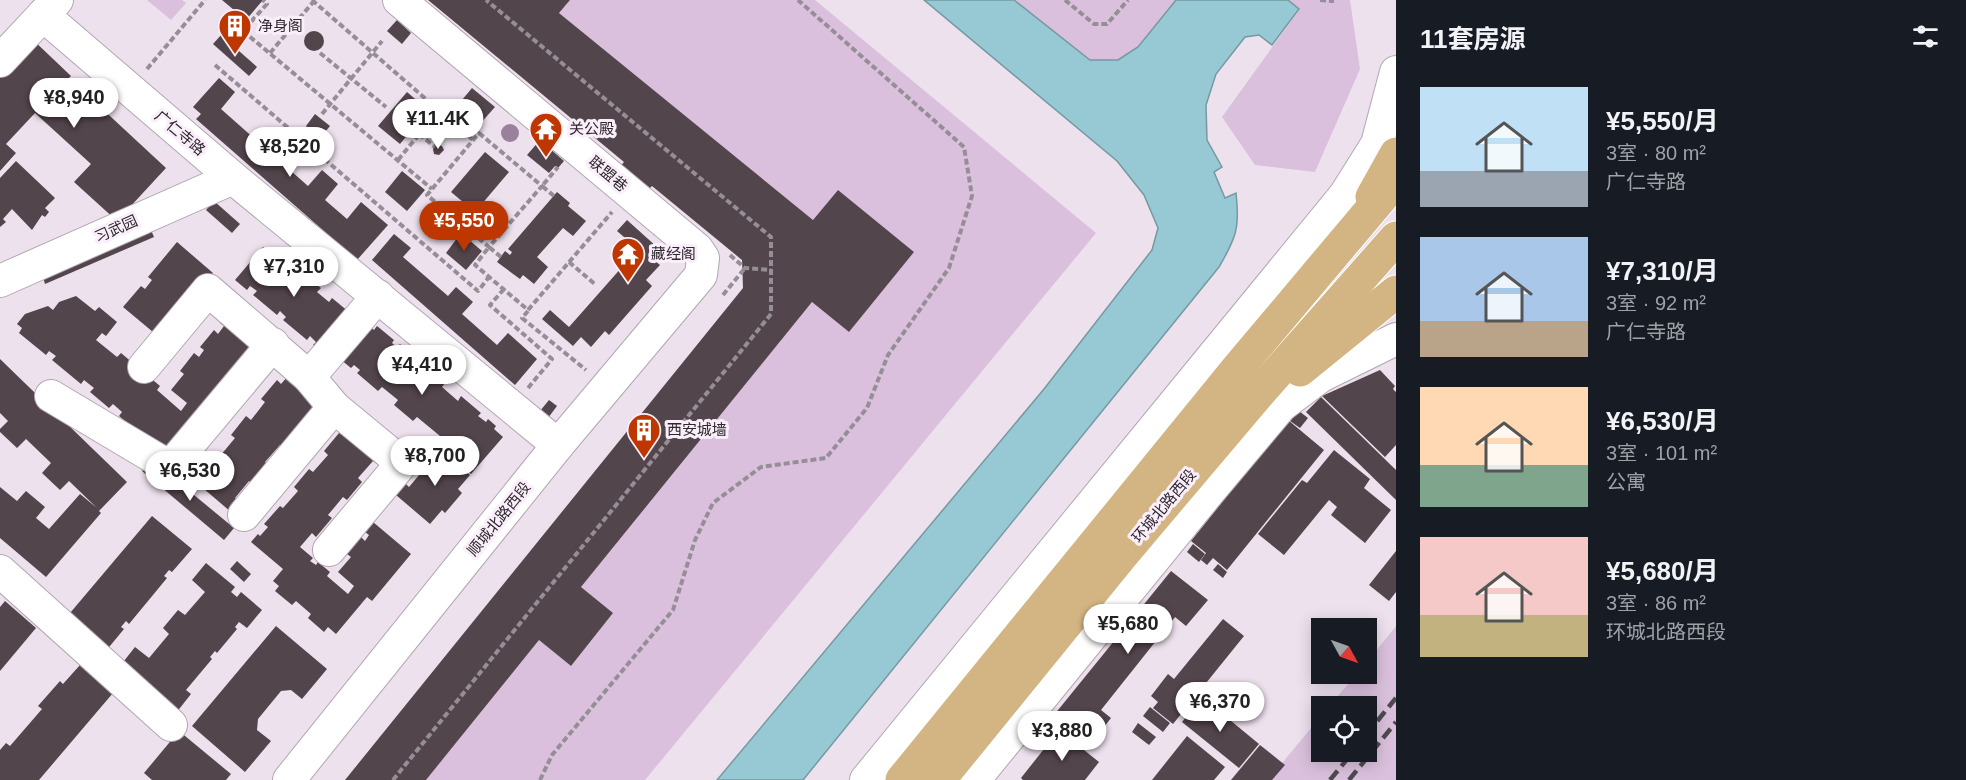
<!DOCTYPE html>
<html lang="zh">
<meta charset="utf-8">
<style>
:root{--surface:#171b24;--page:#242831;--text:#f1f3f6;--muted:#9ea1a6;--accent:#bf3700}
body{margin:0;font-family:Arial,"Noto Sans SC",sans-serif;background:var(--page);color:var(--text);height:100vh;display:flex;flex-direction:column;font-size:22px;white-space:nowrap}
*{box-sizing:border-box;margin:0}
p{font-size:20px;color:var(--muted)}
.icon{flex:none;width:33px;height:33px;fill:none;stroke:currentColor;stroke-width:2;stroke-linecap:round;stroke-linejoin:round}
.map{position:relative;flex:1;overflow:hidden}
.drawer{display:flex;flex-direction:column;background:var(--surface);width:570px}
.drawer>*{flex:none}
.needle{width:39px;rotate:130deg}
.controls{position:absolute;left:1311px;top:618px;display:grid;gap:12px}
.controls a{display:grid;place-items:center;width:66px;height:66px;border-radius:0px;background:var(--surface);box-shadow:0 3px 15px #0003;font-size:30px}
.price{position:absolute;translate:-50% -51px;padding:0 14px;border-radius:21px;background:#fff;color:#222;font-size:20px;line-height:39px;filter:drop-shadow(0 2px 3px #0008)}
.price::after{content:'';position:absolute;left:50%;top:36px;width:18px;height:14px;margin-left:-9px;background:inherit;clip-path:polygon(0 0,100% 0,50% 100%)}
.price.active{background:var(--accent);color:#fff}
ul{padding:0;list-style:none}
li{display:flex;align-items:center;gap:18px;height:150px;padding:0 24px}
li span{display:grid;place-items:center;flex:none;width:168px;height:120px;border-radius:0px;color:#555}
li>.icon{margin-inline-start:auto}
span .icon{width:72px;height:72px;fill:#fffc;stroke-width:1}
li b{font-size:26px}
h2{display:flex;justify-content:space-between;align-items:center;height:72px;padding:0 24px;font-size:26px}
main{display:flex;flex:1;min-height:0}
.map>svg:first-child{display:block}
.green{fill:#dac0dc}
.water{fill:#96c9d3;stroke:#7699a1;stroke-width:1.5}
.building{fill:#53454c}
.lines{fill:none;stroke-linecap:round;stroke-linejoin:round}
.minor-casing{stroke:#b2a6b3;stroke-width:34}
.major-casing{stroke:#fff;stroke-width:35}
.path{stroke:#968e97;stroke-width:4;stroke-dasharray:6 3;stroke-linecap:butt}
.minor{stroke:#fff;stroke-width:32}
.major{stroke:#d2b582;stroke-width:33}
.rail{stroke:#4f4a50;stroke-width:4.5;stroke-dasharray:12 6;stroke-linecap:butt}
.tree{fill:#9b809e}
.labels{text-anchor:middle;stroke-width:6;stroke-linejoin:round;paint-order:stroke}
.poi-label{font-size:15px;fill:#2c282d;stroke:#fbeefb;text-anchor:start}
.street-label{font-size:15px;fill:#2c282d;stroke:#fbeefb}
</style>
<main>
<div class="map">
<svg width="1396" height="780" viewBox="0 0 1396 780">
<rect width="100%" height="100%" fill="#ede1ee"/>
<g class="green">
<path d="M147,0h35l4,3 -15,17z"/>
<path d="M570,0h245l281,233 -451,547h-219l113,-140 32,26 42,-53 -32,-26 231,-285 37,30 65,-80 -76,-62 -25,30 -254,-207z"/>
<path d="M1014,0h162l-38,47 -20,13h-28z"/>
<path d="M1288,0h62l10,69 -45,103 -60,-7 -33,-48 77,-107z"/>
<path d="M1396,626v154h-128l53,-64 1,36h44v-46h-37l28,-32h9l1,-12z"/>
</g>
<path class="water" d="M924,0h90l76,60h28l20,-13 38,-47h112l11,9 -27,36 -13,-10 -14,2 -29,37 -10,31 1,35 15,27 -8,5 11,26 11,-5c4,35 0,45 -17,74l-416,513h-86l327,-391 108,-139 6,-22 -14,-33 -27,-34z"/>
<g class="building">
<path d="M222,0h41l-17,20z"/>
<path d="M428,0h142l-11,13 254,207 25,-30 76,62 -65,80 -37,-30 -231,285 32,26 -42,53 -32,-26 -113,140h-81l398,-492 -1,-28 -90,-74 -6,6 -28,-23 6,-7z"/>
<path d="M397,20l14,13 -9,11 -15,-13z"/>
<circle cx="314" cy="41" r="10"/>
<path d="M221,35l36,32 -8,9 -36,-32z"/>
<path d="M30,37l41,39 -2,2 97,90 -49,53 -43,-39 17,-18 -56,-51 -29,31 10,9 -16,18v-103z"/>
<path d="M219,78l16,14 -14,17 87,77 14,-16 16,14 -13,16 22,19 14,-17 27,23 -31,35 -161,-141 5,-5 -8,-7z"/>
<path d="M472,88l23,19 -16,18 -22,-19z"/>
<path d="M407,92l21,18 -28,34 -22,-18z"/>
<path d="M315,114l15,12 -10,12 -14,-12z"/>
<path d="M540,140l24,21 -6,7 -3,-2 -6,7 -22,-18z"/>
<path d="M436,144l6,2 2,4 -5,5 -5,-1 -1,-5z"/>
<path d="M485,152l24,20 -34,40 -24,-20z"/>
<path d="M16,161l39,37 -10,10 4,4 -4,5 -3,-2 -10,15 -20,-21 -9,10 3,3 -6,5v-49z"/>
<path d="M402,171l23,19 -18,21 -22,-19z"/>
<path d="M557,192l13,11 -2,3 18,15 -13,15 -10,-8 -26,29 11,10 -14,17 -11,-9 -3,4 -23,-17 8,-11 5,4 2,-3 -4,-3z"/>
<path d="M214,201l26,23 -8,9 -26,-23z"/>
<path d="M627,220l30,27 -8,9 11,9 -14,15 6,6 -43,49 -4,-4 -14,16 -10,-10 -8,9 -31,-27 8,-9 19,17 69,-78 -21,-18z"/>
<path d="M151,230l3,7 -109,47 -2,-7z"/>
<path d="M461,233l21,18 -16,19 -20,-17z"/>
<path d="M394,234l17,14 -8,9 45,39 8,-9 17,15 -11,12 35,31 11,-12 29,26 -22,26 -143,-125z"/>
<path d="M177,242l36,31 -54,64 -36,-30 18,-21 4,3 7,-9 -4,-3z"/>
<path d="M263,247l6,5 4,-4 18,14 -4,5 12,10 4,-4 18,15 -4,4 12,10 3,-4 17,14 -24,43 -12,-10 3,-3 -6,-6 -3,4 -24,-20 3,-3 -6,-6 -3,4 -24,-20 4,-4 -7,-5 -3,4 -12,-10z"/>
<path d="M76,296l19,15 4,-4 18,15 -11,14 -4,-3 -6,7 21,17 4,-4 39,33 -3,4 24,21 6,-8 -16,-13 13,-16 -4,-3 14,-18 5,4 5,-7 -4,-3 14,-17 4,4 6,-8 -4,-3 7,-9 38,32 -99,110 -47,-40 3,-4 -9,-8 -4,4 -19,-16 4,-4 -10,-8 -3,4 -29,-24 4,-4 -7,-5 -3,4 -27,-22 3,-5 -5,-4 8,-10 23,-8 5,4 6,-8z"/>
<path d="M368,325l6,5 3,-4 17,14 -2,3 5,4 3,-3 10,9 -4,5 16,13 4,-4 19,16 -3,4 16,14 3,-5 20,17 -3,3 8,6 2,-3 8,7 -2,3 9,8 -32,37 -14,-12 6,-7 -46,-38 -4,4 -19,-16 4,-5 -16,-13 -4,4 -21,-18 3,-3 -6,-5 -3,3 -11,-9z"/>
<path d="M0,359l127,123 -28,29 2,2 -55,64 -46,-39v-51l17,14 9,-10 19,16 -9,11 13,11 31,-35 17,14 -28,-27 -9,9 -18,-17 9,-10 -25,-24 -9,9 -17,-16v-3l8,-8 -8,-8z"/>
<path d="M1380,370l15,16 -2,3 3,3v53l-11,12 -63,-61z"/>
<path d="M289,375l33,28 -7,9 -4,-3 -14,18 3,2 -17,20 -3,-4 -15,17 4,3 -16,20 -4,-4 -14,17 4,3 -8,11 -34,-29 8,-9 -4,-3 15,-19 4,4 15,-18 -4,-3 15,-19 5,4 14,-18 -4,-3 16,-19 4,4z"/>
<path d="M1321,397l75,73v30l-90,-88z"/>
<path d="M549,400l8,6 -9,12 -8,-7z"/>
<path d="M1299,411l9,7 -8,10 -10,-7z"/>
<path d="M1288,420l36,30 -97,120 -14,-12 -6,7 -6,-5 5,-7 -15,-12z"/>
<path d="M349,429l34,28 -6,7 -4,-3 -15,17 4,4 -15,18 -4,-3 -15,18 4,3 -16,19 -4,-4 -12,14 13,11 -3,3 6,4 2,-3 12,10 -3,4 21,18 6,-8 -16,-14 13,-15 -4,-3 14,-17 4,4 4,-6 -4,-3 8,-10 38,32 -39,47 -5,-4 -31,37 -8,-7 -4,5 -16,-14 3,-4 -15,-13 -4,4 -17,-14 4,-5 -6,-5 10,-12 -32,-27 7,-8 2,2 8,-9 -4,-3 16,-18 3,2 15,-17 -4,-4 15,-18 4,3 15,-17 -4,-4 15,-18 5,3z"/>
<path d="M437,446l33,29 -12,14 4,4 -17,20 -3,-3 -12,14 -34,-29 10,-11 3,3 22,-26 -3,-2z"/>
<path d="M1334,450l36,29 -6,9 27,22 -26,33 -34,-28 6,-8 -8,-7 -45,55 -26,-21 44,-54 5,3z"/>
<path d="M147,465l24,11 63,52 -10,12 -82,-69z"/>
<path d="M152,516l40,33 -20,23 -3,-2 -5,6 3,2 -38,46 -3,-3 -5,6 3,2 -19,23 -40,-33z"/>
<path d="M1193,544l12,10 -6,8 -12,-10z"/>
<path d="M1396,551v41l-7,9 -20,-16z"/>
<path d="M237,561l14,13 -7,8 -14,-13z"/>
<path d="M206,563l29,24 -4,5 6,5 4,-5 21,18 -15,18 -8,-6 -4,5 2,2 -20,24 -2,-2 -5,6 2,2 -26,31 5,4 -15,19 -56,-47 15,-19 14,11 20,-24 -6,-6 15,-18 7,5 20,-23 -13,-12z"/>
<path d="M1218,564l9,8 -4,6 -10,-8z"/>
<path d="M1171,571l37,29 -22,26 -11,-9 -74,93 10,8 -20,26 -37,-29z"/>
<path d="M5,601l31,27 -36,43v-64z"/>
<path d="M1223,619l21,17 -71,88 -20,-16 5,-6 -7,-6 17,-22 6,5z"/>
<path d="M276,626l51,43 -25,30 -11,-9 -10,1 -23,28 -1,11 14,11 -26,31 -53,-46z"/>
<path d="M80,665l33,28 -74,87h-39v-30l6,-7 4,3 32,-37 -4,-3 22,-25 3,3z"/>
<path d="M1202,697l57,47 -20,24 -57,-46z"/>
<path d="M1150,707l20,16 -7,9 -20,-16z"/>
<path d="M1138,723l18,14 -7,8 -17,-13z"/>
<path d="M1059,730l40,32 -14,18h-62l-2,-2z"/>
<path d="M179,731l52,43 -5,6h-74l-8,-7z"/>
<path d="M1187,736l38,31 -11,13h-62z"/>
<path d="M1260,745l25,20 -13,15h-41z"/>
</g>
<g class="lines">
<defs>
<g id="minor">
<path d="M57,0l-14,15 190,163 325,267"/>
<path d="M0,61l43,-46"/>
<path d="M0,281l233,-103"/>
<path d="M144,367l64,-77 101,87 25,30 68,56 -73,87"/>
<path d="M309,377l69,-81"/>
<path d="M51,396l119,71 103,-123"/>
<path d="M244,515l90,-108"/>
<path d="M0,571l171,154"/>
<path d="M289,780l269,-335 143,-170 2,-17 -6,-9 -298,-249"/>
<path d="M866,780l479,-585 32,-51 19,-72"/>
<path d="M974,780l234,-287 73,-87 40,-30 75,-37"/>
</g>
<g id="major">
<path d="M1372,197l24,-43"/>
<path d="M1300,370l96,-78"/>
<path d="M902,780l335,-411 159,-189"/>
<path d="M939,780l183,-225 137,-162 137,-155"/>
</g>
</defs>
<use href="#minor" class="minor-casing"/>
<use href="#major" class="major-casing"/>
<g class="path">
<path d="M312,0l161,140"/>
<path d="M1065,0l29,24h13l21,-24"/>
<path d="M1320,0l14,1"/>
<path d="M292,27l6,6"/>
<path d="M243,31l189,158"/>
<path d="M239,35l28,-31 -4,-4"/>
<path d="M270,53l44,-52"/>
<path d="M320,53l66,54"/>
<path d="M215,65l263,226 11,-14"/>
<path d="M147,69l58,-69"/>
<path d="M322,114l60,-73"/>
<path d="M479,133l63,53 -53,61 -62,-52z"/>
<path d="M419,134l16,13"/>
<path d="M398,160l41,-50"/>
<path d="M554,196l-12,-10 16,-19"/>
<path d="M468,242l6,-7"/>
<path d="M730,255l15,13 26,2"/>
<path d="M501,257l-12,-10 -14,18 53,45 84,-98"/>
<path d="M569,262l27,23"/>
<path d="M504,289l-14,16 62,54 -24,29"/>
<path d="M723,295l22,-27"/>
<path d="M528,311l-6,7 64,52"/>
<path d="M393,780l378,-466v-77l-285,-237"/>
<path d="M540,780l12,-25 121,-145 22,-70 18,-37 48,-36 65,-9 41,-50 21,-53 61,-87 23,-72 -8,-49 -166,-147"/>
</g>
<use href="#minor" class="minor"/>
<use href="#major" class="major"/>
<g class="rail">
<path d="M1366,735l30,-37"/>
<path d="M1330,780l23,-28"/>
<path d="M1349,780l47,-58"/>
</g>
</g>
<circle class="tree" cx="510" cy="133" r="9"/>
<defs>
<symbol id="building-pin" viewBox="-11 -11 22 30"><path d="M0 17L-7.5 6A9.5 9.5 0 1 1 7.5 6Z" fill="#bf3700" stroke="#fbeefb"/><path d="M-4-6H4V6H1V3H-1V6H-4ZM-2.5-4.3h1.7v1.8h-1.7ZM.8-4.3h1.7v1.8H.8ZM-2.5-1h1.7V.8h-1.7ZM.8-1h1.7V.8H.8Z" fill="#fff"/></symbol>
<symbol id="temple-pin" viewBox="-11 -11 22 30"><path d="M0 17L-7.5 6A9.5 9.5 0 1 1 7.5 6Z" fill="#bf3700" stroke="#fbeefb"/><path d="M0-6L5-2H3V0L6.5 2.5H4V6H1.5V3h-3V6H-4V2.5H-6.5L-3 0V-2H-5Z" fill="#fff"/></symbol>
</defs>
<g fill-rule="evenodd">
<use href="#building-pin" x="216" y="7" width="38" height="52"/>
<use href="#temple-pin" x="527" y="110" width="38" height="52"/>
<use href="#temple-pin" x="609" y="235" width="38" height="52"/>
<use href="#building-pin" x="625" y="411" width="38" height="52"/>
</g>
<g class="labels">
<g class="poi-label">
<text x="258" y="31">净身阁</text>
<text x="569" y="134">关公殿</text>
<text x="651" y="259">藏经阁</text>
<text x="667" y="435">西安城墙</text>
</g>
<g class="street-label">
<text transform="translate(180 133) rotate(40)" y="5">广仁寺路</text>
<text transform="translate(608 174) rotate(40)" y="5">联盟巷</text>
<text transform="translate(116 229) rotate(-24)" y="5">习武园</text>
<text transform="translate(1164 506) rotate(-50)" y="5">环城北路西段</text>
<text transform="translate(499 519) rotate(-51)" y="5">顺城北路西段</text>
</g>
</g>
</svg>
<div class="controls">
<a><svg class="needle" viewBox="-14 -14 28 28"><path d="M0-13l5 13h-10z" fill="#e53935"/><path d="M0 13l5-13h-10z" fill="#9ea1a6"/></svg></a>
<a><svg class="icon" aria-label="locate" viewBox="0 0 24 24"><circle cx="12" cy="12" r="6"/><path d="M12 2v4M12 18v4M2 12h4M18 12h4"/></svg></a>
</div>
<b class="price" style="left:74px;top:129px">¥8,940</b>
<b class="price" style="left:438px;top:150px">¥11.4K</b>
<b class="price" style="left:290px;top:178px">¥8,520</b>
<b class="price active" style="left:464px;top:252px">¥5,550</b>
<b class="price" style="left:294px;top:298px">¥7,310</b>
<b class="price" style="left:422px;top:396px">¥4,410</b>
<b class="price" style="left:435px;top:487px">¥8,700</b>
<b class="price" style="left:190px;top:502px">¥6,530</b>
<b class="price" style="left:1128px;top:655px">¥5,680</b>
<b class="price" style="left:1220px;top:733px">¥6,370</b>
<b class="price" style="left:1062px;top:762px">¥3,880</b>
</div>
<section class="drawer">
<h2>11套房源<svg class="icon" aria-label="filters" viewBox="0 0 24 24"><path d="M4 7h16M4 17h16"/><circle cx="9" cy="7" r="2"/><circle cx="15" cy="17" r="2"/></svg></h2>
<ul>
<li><span style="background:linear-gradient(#bfe0f5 70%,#9aa5b1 0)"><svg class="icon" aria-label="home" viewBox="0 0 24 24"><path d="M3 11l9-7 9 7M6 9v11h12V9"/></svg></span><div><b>¥5,550/月</b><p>3室 · 80 m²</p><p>广仁寺路</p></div></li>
<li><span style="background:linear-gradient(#a9c7e8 70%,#b9a48a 0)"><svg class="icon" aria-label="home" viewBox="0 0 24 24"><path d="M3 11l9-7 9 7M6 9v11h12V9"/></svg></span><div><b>¥7,310/月</b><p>3室 · 92 m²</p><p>广仁寺路</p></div></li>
<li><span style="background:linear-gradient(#ffd9b3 65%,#7fa58c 0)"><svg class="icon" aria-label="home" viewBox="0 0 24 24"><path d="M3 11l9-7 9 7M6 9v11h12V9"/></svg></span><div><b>¥6,530/月</b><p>3室 · 101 m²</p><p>公寓</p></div></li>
<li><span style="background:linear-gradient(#f6c9c9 65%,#c2b280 0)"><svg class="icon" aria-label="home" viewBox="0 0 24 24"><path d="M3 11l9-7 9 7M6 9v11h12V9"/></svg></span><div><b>¥5,680/月</b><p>3室 · 86 m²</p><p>环城北路西段</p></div></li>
</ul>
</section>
</main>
